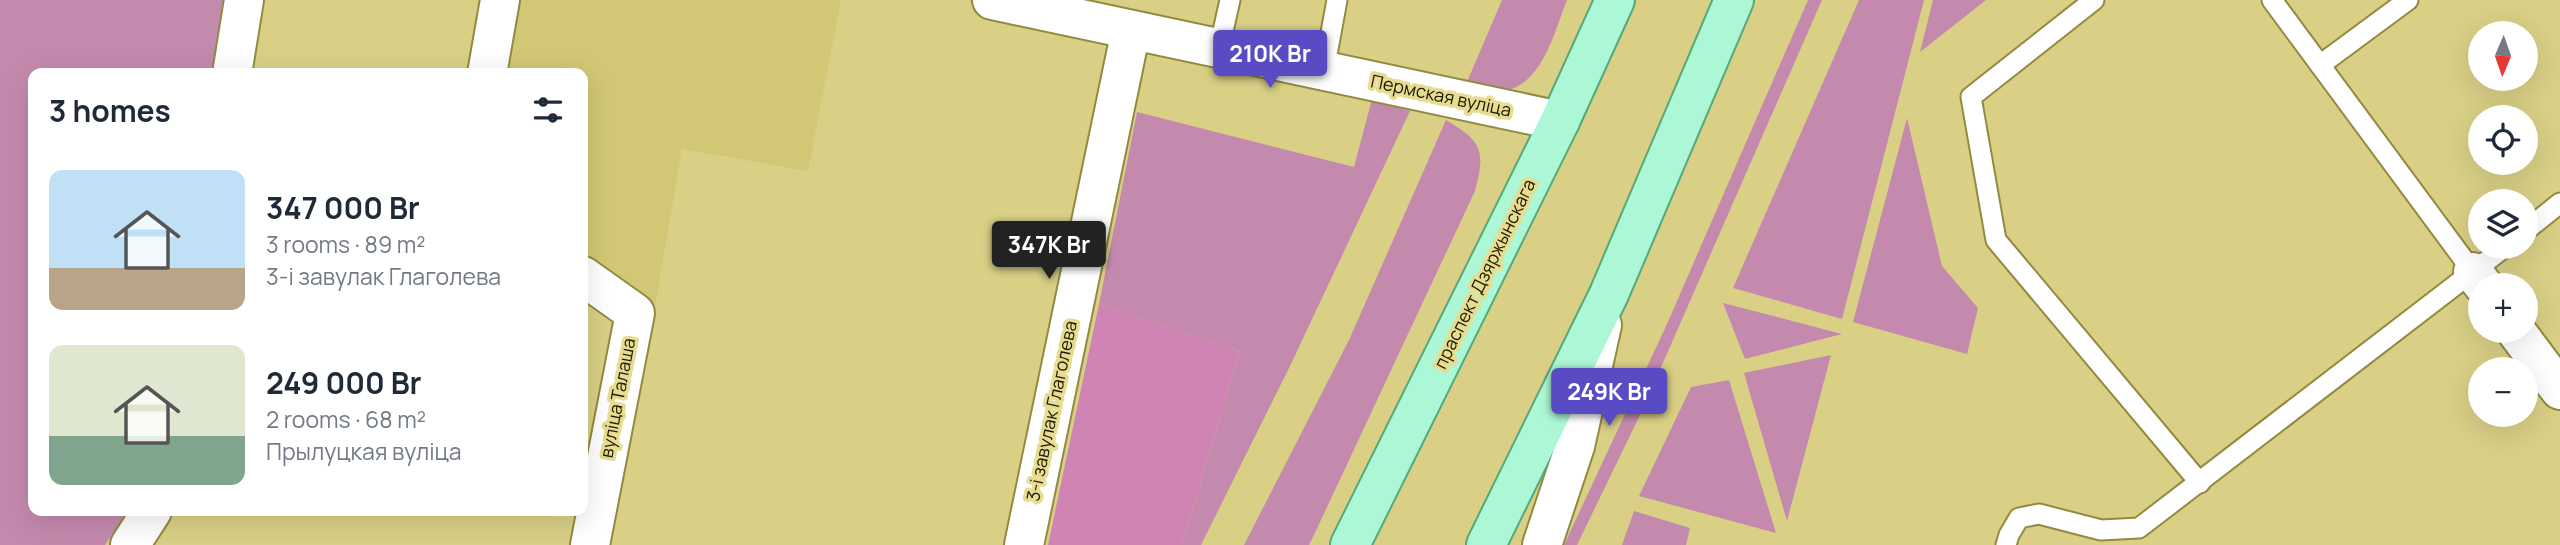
<!DOCTYPE html>
<meta charset="utf-8">
<style>
:root{--surface:#fff;--page:#f2f2f3;--text:#1f2937;--muted:#747a83;--accent:#584bc3}
body{margin:0;font-family:Manrope,sans-serif;background:var(--page);color:var(--text);height:100vh;display:flex;flex-direction:column;font-size:26px;white-space:nowrap}
*{box-sizing:border-box;margin:0}
p{font-size:23px;color:var(--muted)}
.icon{flex:none;width:38px;height:38px;fill:none;stroke:currentColor;stroke-width:2;stroke-linecap:round;stroke-linejoin:round}
.map{position:relative;flex:1;overflow:hidden}
.side{position:absolute;left:28px;top:68px;width:560px;height:448px;display:flex;flex-direction:column;background:var(--surface);border-radius:14px;box-shadow:0 7px 28px #0002}
.side>*{flex:none}
.needle{width:46px;rotate:182deg}
.tools{position:absolute;left:2468px;top:21px;display:grid;gap:14px}
.tools a{display:grid;place-items:center;width:70px;height:70px;border-radius:50%;background:var(--surface);box-shadow:0 7px 28px #0002;font-size:35px}
.price{position:absolute;translate:-50% -60px;padding:0 16px;border-radius:7px;background:var(--accent);color:#fff;font-size:23px;line-height:46px;filter:drop-shadow(0 2px 4px #0008)}
.price::after{content:'';position:absolute;left:50%;top:42px;width:21px;height:16px;margin-left:-10px;background:inherit;clip-path:polygon(0 0,100% 0,50% 100%)}
.price.on{background:#222;color:#fff}
ul{padding:0;list-style:none}
li{display:flex;align-items:center;gap:21px;height:175px;padding:0 21px}
li span{display:grid;place-items:center;flex:none;width:196px;height:140px;border-radius:14px;color:#555}
li>.icon{margin-inline-start:auto}
span .icon{width:84px;height:84px;fill:#fffc;stroke-width:1}
li b{font-size:30px}
h2{display:flex;justify-content:space-between;align-items:center;height:84px;padding:0 21px;font-size:30px}
.map>svg:first-child{display:block}
.built{fill:#d1c774}
.green{fill:#c48aad}
.forest{fill:#cf84b3}
.lines{fill:none;stroke-linecap:round;stroke-linejoin:round}
.lane-casing{stroke:#938a41;stroke-width:23}
.street-casing{stroke:#938a41;stroke-width:42}
.primary-casing{stroke:#56a87a;stroke-width:42}
.lane{stroke:#fff;stroke-width:19}
.street{stroke:#fff;stroke-width:38}
.primary{stroke:#acf8d6;stroke-width:38}
.labels{text-anchor:middle;stroke-width:7;stroke-linejoin:round;paint-order:stroke}
.street-label{font-size:18px;fill:#1e1a00;stroke:#e6dd92}
</style>
<div class="map">
<svg width="2560" height="545" viewBox="0 0 2560 545">
<rect width="100%" height="100%" fill="#d9d086"/>
<path class="built" d="M514,0h327l-33,171 -126,-22 -27,157 -72,-50v-182h-81z"/>
<g class="green">
<path d="M0,0h234l-14,73 -187,1v437h96l-24,34h-105z"/>
<path d="M1502,0h65c-12,29 -23,81 -59,90 -15,3 -29,1 -44,-1z"/>
<path d="M1808,0h14l-181,413 -64,132h-13l103,-221z"/>
<path d="M1859,0h65l-82,319 -109,-31z"/>
<path d="M1933,0h53l-66,52z"/>
<path d="M1372,99l38,12 -119,253 -90,181h-19l58,-194 -141,-47 38,-192 217,55z"/>
<path d="M1907,118l35,148 36,42 -11,46 -114,-32z"/>
<path d="M1446,120c36,21 40,31 29,71l-162,346 -4,8h-65l105,-205z"/>
<path d="M1723,303l119,31 -97,25z"/>
<path d="M1831,355l-44,166 -43,-148z"/>
<path d="M1729,380l47,153 -137,-37 52,-109z"/>
<path d="M1634,511l56,17 -4,17h-64z"/>
</g>
<path class="forest" d="M1099,304l141,47 -58,194h-134z"/>
<g class="lines">
<defs>
<g id="lane">
<path d="M2094,0l-123,97 25,143 204,243"/>
<path d="M2272,0l201,272"/>
<path d="M1219,49l11,-49"/>
<path d="M2320,65l88,-65"/>
<path d="M1324,71l13,-71"/>
<path d="M2525,231l35,-28"/>
<path d="M2006,545l3,-10 10,-17 20,-4 62,16 38,-2 366,-281"/>
</g>
<g id="street">
<path d="M992,0l568,121"/>
<path d="M232,74l12,-74"/>
<path d="M487,74l13,-74"/>
<path d="M2473,272l10,13"/>
<path d="M583,276l52,37 -45,232"/>
<path d="M2516,331l44,59"/>
<path d="M130,545l22,-34"/>
<path d="M1024,545l107,-515"/>
<path d="M1542,545l33,-99 27,-121"/>
</g>
<g id="primary">
<path d="M1350,545l210,-424 55,-121"/>
<path d="M1486,545l123,-251 125,-294"/>
</g>
</defs>
<use href="#lane" class="lane-casing"/>
<use href="#street" class="street-casing"/>
<use href="#primary" class="primary-casing"/>
<use href="#lane" class="lane"/>
<use href="#street" class="street"/>
<use href="#primary" class="primary"/>
</g>
<g class="labels">
<g class="street-label">
<text transform="translate(1441 96) rotate(12)" y="6">Пермская вуліца</text>
<text transform="translate(1485 274) rotate(-64)" y="6">праспект Дзяржынскага</text>
<text transform="translate(618 398) rotate(-79)" y="6">вуліца Талаша</text>
<text transform="translate(1052 411) rotate(-78)" y="6">3-і завулак Глаголева</text>
</g>
</g>
</svg>
<div class="tools">
<a><svg class="needle" viewBox="-14 -14 28 28"><path d="M0-13l5 13h-10z" fill="#e53935"/><path d="M0 13l5-13h-10z" fill="#747a83"/></svg></a>
<a><svg class="icon" aria-label="locate" viewBox="0 0 24 24"><circle cx="12" cy="12" r="6"/><path d="M12 2v4M12 18v4M2 12h4M18 12h4"/></svg></a>
<a><svg class="icon" aria-label="layers" viewBox="0 0 24 24"><path d="M12 4l9 5-9 5-9-5zM3 14l9 5 9-5"/></svg></a>
<a>+</a>
<a>−</a>
</div>
<b class="price" style="left:1270px;top:90px">210K Br</b>
<b class="price on" style="left:1049px;top:281px">347K Br</b>
<b class="price" style="left:1609px;top:428px">249K Br</b>
<section class="side">
<h2>3 homes<svg class="icon" aria-label="filters" viewBox="0 0 24 24"><path d="M4 7h16M4 17h16"/><circle cx="9" cy="7" r="2"/><circle cx="15" cy="17" r="2"/></svg></h2>
<ul>
<li><span style="background:linear-gradient(#bfe0f5 70%,#b9a48a 0)"><svg class="icon" aria-label="home" viewBox="0 0 24 24"><path d="M3 11l9-7 9 7M6 9v11h12V9"/></svg></span><div><b>347 000 Br</b><p>3 rooms · 89 m²</p><p>3-і завулак Глаголева</p></div></li>
<li><span style="background:linear-gradient(#dfe7d0 65%,#7fa58c 0)"><svg class="icon" aria-label="home" viewBox="0 0 24 24"><path d="M3 11l9-7 9 7M6 9v11h12V9"/></svg></span><div><b>249 000 Br</b><p>2 rooms · 68 m²</p><p>Прылуцкая вуліца</p></div></li>
</ul>
</section>
</div>
